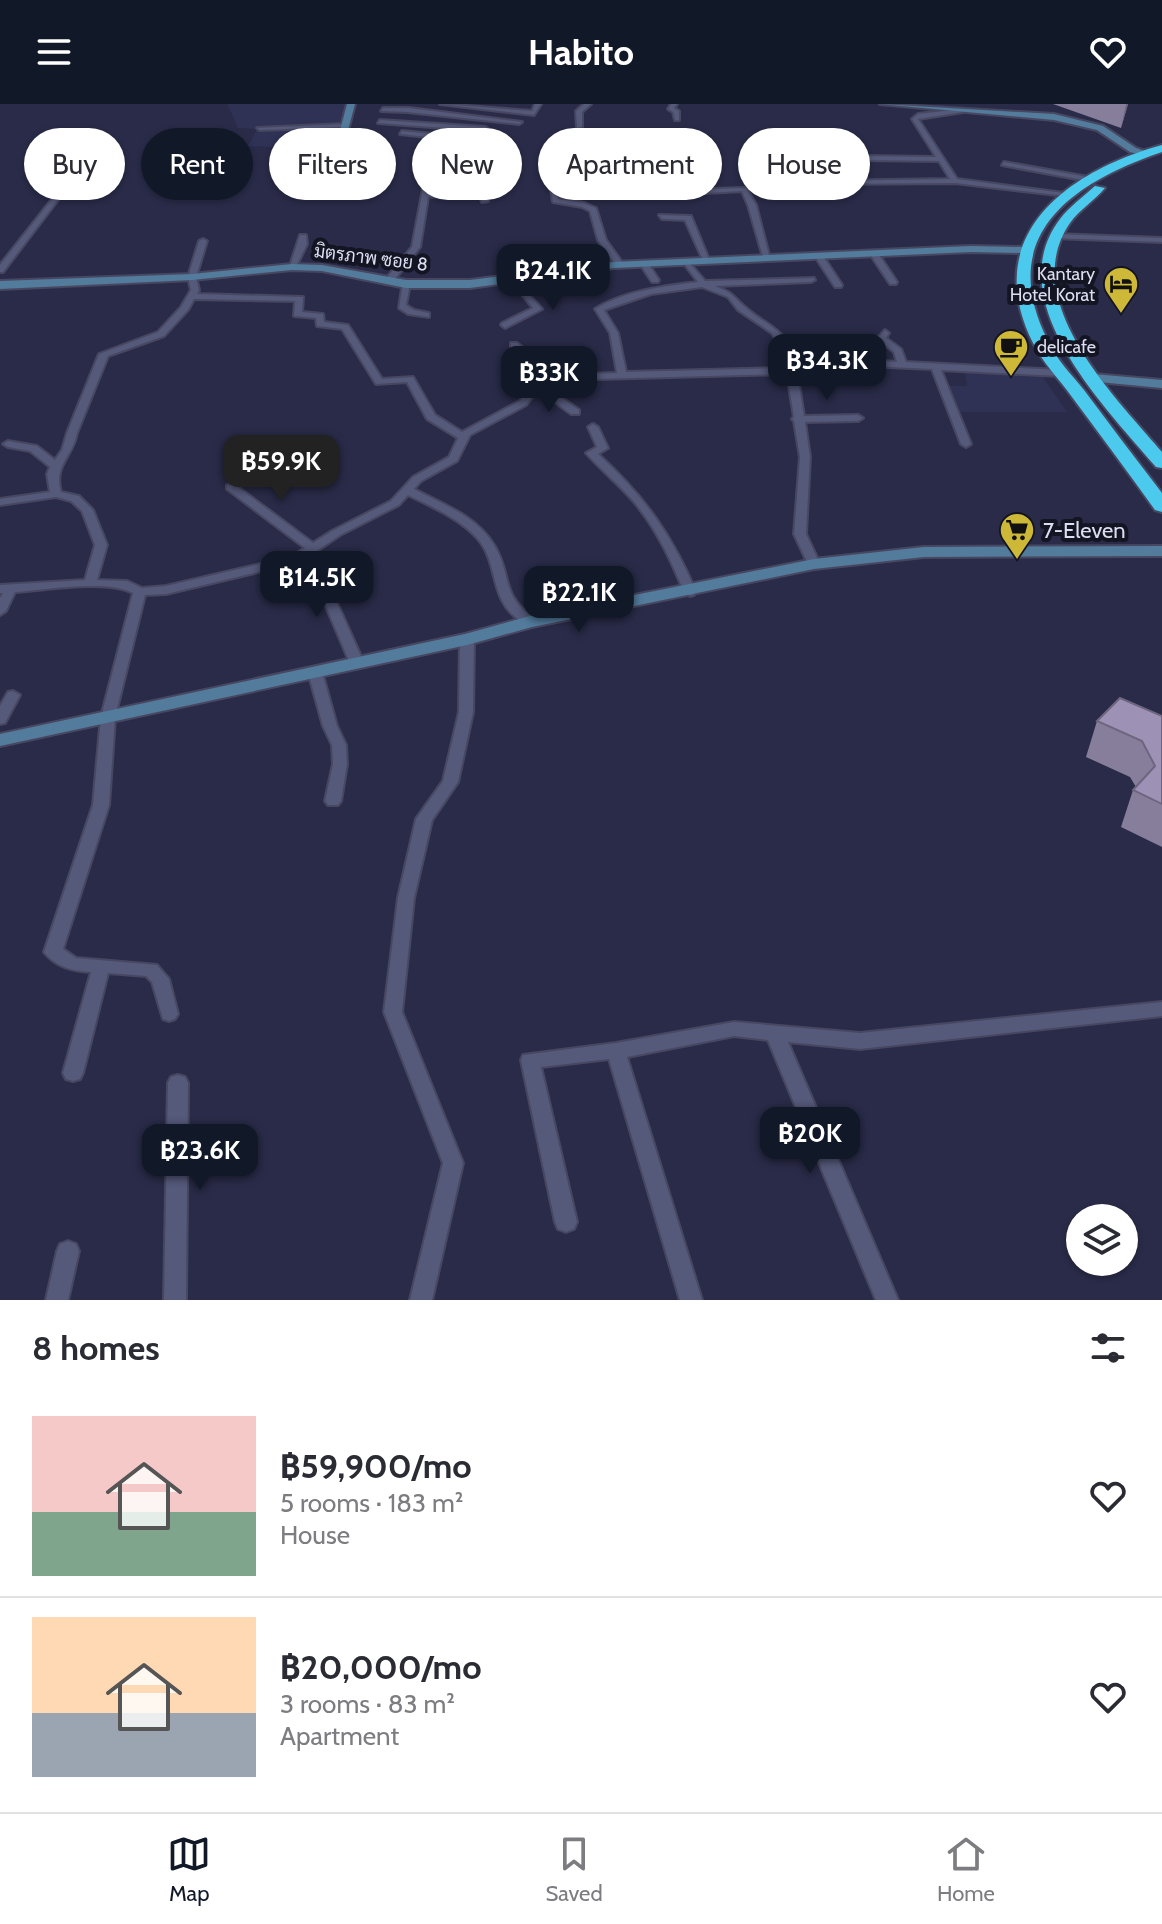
<!DOCTYPE html>
<meta charset="utf-8">
<style>
:root{--surface:#fff;--page:#f2f2f3;--text:#2b2b33;--muted:#7c7c81;--line:#e1e1e2;--accent:#111827}
body{margin:0;font-family:Cabin,Sarabun,sans-serif;background:var(--page);color:var(--text);height:100vh;display:flex;flex-direction:column;font-size:30px;white-space:nowrap}
*{box-sizing:border-box;margin:0}
p{font-size:26px;color:var(--muted)}
.icon{flex:none;width:44px;height:44px;fill:none;stroke:currentColor;stroke-width:2;stroke-linecap:round;stroke-linejoin:round}
.map{position:relative;height:1196px;overflow:hidden}
.details{display:flex;flex-direction:column;background:var(--surface);flex:1}
.details>*{flex:none}
.banner{position:absolute;left:24px;top:24px;width:1114px;height:72px;display:flex;gap:16px}
.buttons{position:absolute;left:1066px;top:1100px;display:grid;gap:16px}
.buttons a{display:grid;place-items:center;width:72px;height:72px;border-radius:50%;background:var(--surface);box-shadow:0 2px 6px #0004;font-size:40px}
.price{position:absolute;translate:-50% -68px;padding:0 18px;border-radius:16px;background:var(--accent);color:#fff;font-size:26px;line-height:52px;filter:drop-shadow(0 2px 4px #0008)}
.price::after{content:'';position:absolute;left:50%;top:48px;width:24px;height:18px;margin-left:-12px;background:inherit;clip-path:polygon(0 0,100% 0,50% 100%)}
.price.on{background:#222;color:#fff}
ul{padding:0;list-style:none}
li{display:flex;align-items:center;gap:24px;height:200px;padding:0 32px}
li+li{border-top:2px solid var(--line)}
li span{display:grid;place-items:center;flex:none;width:224px;height:160px;border-radius:0px;color:#555}
li>.icon{margin-inline-start:auto}
span .icon{width:96px;height:96px;fill:#fffc;stroke-width:1}
li b{font-size:34px}
h2{display:flex;justify-content:space-between;align-items:center;height:96px;padding:0 32px;font-size:34px}
.pill{padding:0 28px;border-radius:36px;background:var(--surface);box-shadow:0 2px 6px #0004;font-size:28px;line-height:72px}
.pill.on{background:var(--accent);color:#fff}
header{display:flex;justify-content:space-between;align-items:center;height:104px;padding:0 32px;background:var(--accent);color:#fff;font-size:36px;font-weight:700}
.dock{display:flex;justify-content:space-around;align-items:center;height:112px;border-top:2px solid var(--line);background:var(--surface);font-size:22px;color:var(--muted)}
.dock a{display:grid;justify-items:center;gap:4px}
.dock .on{color:var(--accent)}
.map>svg:first-child{display:block}
.built{fill:#2f3155}
.lines{fill:none;stroke-linecap:round;stroke-linejoin:round}
.street-casing{stroke:#474761;stroke-width:4}
.secondary-casing{stroke:#474761;stroke-width:4}
.highway-casing{stroke:#474761;stroke-width:4}
.street{fill:#55597a;fill-rule:evenodd}
.secondary{fill:#527b9c;fill-rule:evenodd}
.highway{fill:#4bcaed;fill-rule:evenodd}
.wall{fill:#877e9c}
.shaded-wall{fill:#6e667f}
.building{fill:#9d92b5;stroke:#6e667f;stroke-width:2}
.labels{text-anchor:middle;stroke-width:8;stroke-linejoin:round;paint-order:stroke}
.far-street-label{font-size:18px;fill:#dcdff2;stroke:#141522}
.far-poi-label{font-size:18px;fill:#dcdff2;stroke:#141522;text-anchor:end}
.poi-label{font-size:22px;fill:#dcdff2;stroke:#141522;text-anchor:start}
</style>
<header><svg class="icon" aria-label="menu" viewBox="0 0 24 24"><path d="M4 6h16M4 12h16M4 18h16"/></svg>Habito<svg class="icon" aria-label="heart" viewBox="0 0 24 24"><path d="M12 20l-8-8c-3-5 5-10 8-4 3-6 11-1 8 4z"/></svg></header>
<div class="map">
<svg width="1162" height="1196" viewBox="0 0 1162 1196">
<rect width="100%" height="100%" fill="#292b48"/>
<g class="built">
<path d="M227,0h127l-29,35 -35,9 -42,-2 9,-17 -19,-1z"/>
<path d="M965,267l78,6 24,35h-110l-11,-26h21z"/>
</g>
<g class="lines">
<defs>
<g id="street">
<path d="M440,0l92,7 3,-7h6l-7,11z"/>
<path d="M584,0h7l-9,8v15l-5,1 -1,-17z"/>
<path d="M671,0h6l-3,4 5,3v9h-4l-2,-8 -5,-3z"/>
<path d="M383,4h26l113,14 -3,2 -112,-12 -26,-1z"/>
<path d="M961,5l2,3 -45,7 39,60 107,14 2,3 -111,-13 -129,1 -2,-3 126,-2 -11,-18 -156,-2 -12,-9 1,-9 3,-2 3,2 -1,8 8,6 151,2 -24,-38 6,-5z"/>
<path d="M380,16l105,7 3,2 -3,2 -107,-8z"/>
<path d="M344,20l2,3 -86,3 -3,-2z"/>
<path d="M402,27l43,4 3,2 -3,2 -45,-5z"/>
<path d="M341,30l2,3 -53,2 -3,-2z"/>
<path d="M638,33h4l37,53 67,-2 10,17 14,54 -7,-2 -15,-52 -6,-14 -74,4 -2,-3 6,-1 -10,-16 -43,2 7,16 8,3 -3,2 -10,-3 -9,-18 -56,2 2,20 26,4 12,5 10,32 18,25 -7,2 -19,-27 -8,-29 -8,-4 -29,-5 -4,-25 3,-2 107,-4z"/>
<path d="M474,35l3,2 11,60 -6,1 -3,-8 -51,3 -8,50 -29,37h-6v-4l27,-33 11,-58 9,-3 -2,-44 3,-2 3,2 3,46 -10,3v2l50,-3 -8,-49z"/>
<path d="M1004,58l84,15 3,2 -3,2 -86,-16z"/>
<path d="M68,75l5,1 -70,92h-3v-7z"/>
<path d="M659,111l32,1 19,46 -7,-2 -18,-40 -23,-1z"/>
<path d="M1055,130l107,4v4l-110,-4 -1,-2z"/>
<path d="M300,131h6l1,9 -12,25h-6z"/>
<path d="M203,135l4,2 -11,36 3,13 -2,4 106,3 -1,15 21,2 1,8 24,3 34,54 31,-2 22,38 27,17 58,-31 14,-18 13,-6 -36,-30v-4h6l38,32 62,-2 -7,-40 -15,-24c29,-18 69,-23 103,-27l-16,-21 4,-2 19,22 109,-3 1,2 -4,2 -96,4c20,8 15,8 30,21 25,22 44,21 51,61l71,-8 30,2 -3,-10 -17,-13 8,-9 4,3 -3,5 15,11 5,13 154,8 5,3 -5,3 -119,-6 30,74 -5,3 -5,-3 -29,-75 -65,-3 -70,7 7,43 54,-1 5,3 -5,3 -53,1 5,35 -4,77 14,30 -6,4 -6,-4 -14,-30 6,-77 -6,-36 -2,-2 2,-2 -7,-43 -228,6 -12,4 7,3 2,7 23,16v4h-8l-23,-17 -2,-6 -7,-3 -13,17 -56,30 -13,26 -36,20 -7,8c28,15 63,27 80,56 19,31 5,49 41,74l1,3 -1,3c-8,1 -11,-1 -17,-6 -29,-20 -19,-57 -41,-81 -18,-20 -45,-31 -69,-43l-9,10 -59,30 -38,26 35,42 27,60 -2,3 -5,1 -7,-4 -25,-59 -33,-40 -126,30 -21,1 -30,122 -6,88 -46,144 13,9 81,7 12,14 9,35 -3,5 -6,2 -6,-2 -11,-37 -6,-6 -38,-3 -25,100 -3,6 -7,2 -7,-2 -3,-6 28,-101c-19,-1 -35,-5 -47,-20l49,-147 8,-88 32,-124c-27,-14 -86,-3 -118,-1l-9,19 -6,4v-17l3,-5h-3v-8l85,-5 10,-35 -13,-34 -11,-10 -15,-4 -56,8v-6l50,-7 -3,-18 3,-7 -20,-16 -22,-4 -5,-3 5,-3 29,5 18,14 7,-10 5,-17 32,-79 59,-22 23,-25 10,-17 -3,-13 11,-36zM702,183l26,10 10,13 34,23 12,22 2,13 -160,4 -8,-39 -14,-23 47,-16zM194,195l101,2 -1,15 22,2 1,8 25,3 34,55 31,-2 20,37 31,19 -9,19 -36,20 -22,24 -59,30 -19,12 -78,-58h-8v4l78,59 -14,9 -125,29 -24,2 -15,-7 -30,-1 10,-35 -14,-35 -14,-14 -18,-4c-8,-27 12,-35 16,-59l31,-77 56,-20 24,-26z"/>
<path d="M871,148h6l20,30 -1,2h-6l-20,-30z"/>
<path d="M815,149h6l21,32 -1,2h-6l-21,-32z"/>
<path d="M641,158h6l12,18 -1,2h-6l-12,-18z"/>
<path d="M513,173l29,32 -37,19 -4,-3 1,-2 31,-15 -24,-29z"/>
<path d="M403,178l7,2 -4,21 8,5 15,3v4l-21,-3 -9,-6z"/>
<path d="M593,320l5,3 10,21 -10,6c46,42 74,81 98,138l-2,3 -4,1 -6,-4c-13,-32 -27,-62 -49,-89 -15,-18 -34,-33 -49,-50l11,-6 -9,-20z"/>
<path d="M467,531l7,4 -1,73 -15,70 -26,38 -18,78 -12,114 61,151 -31,137h-22l33,-137 -59,-151 14,-114 18,-79 27,-38 16,-69 1,-73z"/>
<path d="M315,564l7,4 15,54 9,19 1,19 -6,37 -3,4h-10l-3,-4 8,-37 -1,-19 -9,-19 -15,-54z"/>
<path d="M13,587l7,4 -15,28 -5,1v-18l8,-14z"/>
<path d="M1162,898v14l-302,33 -72,-7 110,258h-22l-108,-260 -34,-4 -107,21 75,243h-22l-71,-241 -68,8 36,155 -3,7 -8,3 -8,-3 -3,-7 -34,-162 2,-5 93,-12 118,-21 126,11z"/>
<path d="M178,971l7,2 3,6 -2,217h-22l4,-217 3,-6z"/>
<path d="M68,1137l8,3 3,7 -11,49h-22l11,-49 3,-7z"/>
</g>
<g id="secondary">
<path d="M347,0h8l-12,45 -4,3 -4,-3z"/>
<path d="M880,0l174,10 49,12 33,22 14,5 -5,3 -15,-4 -33,-22 -43,-10z"/>
<path d="M971,142l53,1 6,3 -6,3 -53,-1 -357,16 -144,20h-64l-84,-17 -30,-1 -100,10 -192,9v-8l192,-7 100,-10 30,1 84,15h64l144,-18z"/>
<path d="M1093,270l69,6v8l-74,-7 -2,-3z"/>
<path d="M1162,442v10l-238,1 -110,12 -282,58 -65,18 -467,101v-12l465,-100 65,-18 284,-57 110,-12z"/>
</g>
<g id="highway">
<path d="M1162,41v7c-91,31 -167,84 -114,189 8,18 24,34 36,49 26,35 52,69 78,103v19l-7,-2c-27,-38 -55,-75 -83,-113 -12,-17 -30,-35 -39,-54 -54,-108 35,-172 129,-198z"/>
<path d="M1095,82l10,2c-10,12 -26,22 -35,35 -53,77 45,174 92,229v16l-6,-1c-50,-59 -158,-166 -96,-248 9,-12 24,-23 35,-33z"/>
</g>
</defs>
<use href="#street" class="street-casing"/>
<use href="#secondary" class="secondary-casing"/>
<use href="#highway" class="highway-casing"/>
<use href="#street" class="street"/>
<use href="#secondary" class="secondary"/>
<use href="#highway" class="highway"/>
</g>
<g class="wall">
<path d="M1053,0h75l-7,24z"/>
<path d="M1162,612v131l-41,-20 12,-37 3,-3 -6,-10 -44,-20 11,-36z"/>
</g>
<path class="shaded-wall" d="M1126,0h2l-7,24z"/>
<path class="building" d="M1120,594l42,18v88l-29,-14 22,-24 -13,-25 -45,-20z"/>
<defs>
<symbol id="hotel-pin" viewBox="-11 -11 22 30"><path d="M0 17L-7.5 6A9.5 9.5 0 1 1 7.5 6Z" fill="#ceb838" stroke="#141522"/><path d="M-6-4.5h1.5V1H6V5H4.5V3h-9V5H-6ZM-4 0a1.8 1.8 0 1 1 3.6 0ZM.5 0V-2.5h3Q6-2.5 6 0Z" fill="#111"/></symbol>
<symbol id="cafe-pin" viewBox="-11 -11 22 30"><path d="M0 17L-7.5 6A9.5 9.5 0 1 1 7.5 6Z" fill="#ceb838" stroke="#141522"/><path d="M-5.5-4.5H6V0H3Q3 3.5 0 3.5H-2.5Q-5.5 3.5-5.5 0ZM3-3.2v2h1.7v-2ZM-6 4.5H4V6H-6Z" fill="#111"/></symbol>
<symbol id="supermarket-pin" viewBox="-11 -11 22 30"><path d="M0 17L-7.5 6A9.5 9.5 0 1 1 7.5 6Z" fill="#ceb838" stroke="#141522"/><path d="M-6-5.5h2.5l.6 2H6L4.5 2H-2.5L-4.4-4H-6ZM-1.5 3.2a1.3 1.3 0 1 0 .1 0ZM3 3.2a1.3 1.3 0 1 0 .1 0Z" fill="#111"/></symbol>
</defs>
<g fill-rule="evenodd">
<use href="#hotel-pin" x="1101" y="160" width="40" height="54"/>
<use href="#cafe-pin" x="991" y="223" width="40" height="54"/>
<use href="#supermarket-pin" x="997" y="406" width="40" height="54"/>
</g>
<g class="labels">
<g class="far-street-label">
<text transform="translate(371 154) rotate(7)" y="6">มิตรภาพ ซอย 8</text>
</g>
<g class="far-poi-label">
<text x="1095" y="176">Kantary<tspan x="1095" dy="21">Hotel Korat</tspan></text>
<text x="1037" y="249" text-anchor="start">delicafe</text>
</g>
<g class="poi-label">
<text x="1043" y="434">7-Eleven</text>
</g>
</g>
</svg>
<div class="buttons">
<a><svg class="icon" aria-label="layers" viewBox="0 0 24 24"><path d="M12 4l9 5-9 5-9-5zM3 14l9 5 9-5"/></svg></a>
</div>
<b class="price" style="left:553px;top:208px">฿24.1K</b>
<b class="price" style="left:827px;top:298px">฿34.3K</b>
<b class="price" style="left:549px;top:310px">฿33K</b>
<b class="price on" style="left:281px;top:399px">฿59.9K</b>
<b class="price" style="left:317px;top:515px">฿14.5K</b>
<b class="price" style="left:579px;top:530px">฿22.1K</b>
<b class="price" style="left:810px;top:1071px">฿20K</b>
<b class="price" style="left:200px;top:1088px">฿23.6K</b>
<div class="banner">
<a class="pill">Buy</a>
<a class="pill on">Rent</a>
<a class="pill">Filters</a>
<a class="pill">New</a>
<a class="pill">Apartment</a>
<a class="pill">House</a>
</div>
</div>
<section class="details">
<h2>8 homes<svg class="icon" aria-label="filters" viewBox="0 0 24 24"><path d="M4 7h16M4 17h16"/><circle cx="9" cy="7" r="2"/><circle cx="15" cy="17" r="2"/></svg></h2>
<ul>
<li><span style="background:linear-gradient(#f6c9c9 60%,#7fa58c 0)"><svg class="icon" aria-label="home" viewBox="0 0 24 24"><path d="M3 11l9-7 9 7M6 9v11h12V9"/></svg></span><div><b>฿59,900/mo</b><p>5 rooms · 183 m²</p><p>House</p></div><svg class="icon" aria-label="heart" viewBox="0 0 24 24"><path d="M12 20l-8-8c-3-5 5-10 8-4 3-6 11-1 8 4z"/></svg></li>
<li><span style="background:linear-gradient(#ffd9b3 60%,#9aa5b1 0)"><svg class="icon" aria-label="home" viewBox="0 0 24 24"><path d="M3 11l9-7 9 7M6 9v11h12V9"/></svg></span><div><b>฿20,000/mo</b><p>3 rooms · 83 m²</p><p>Apartment</p></div><svg class="icon" aria-label="heart" viewBox="0 0 24 24"><path d="M12 20l-8-8c-3-5 5-10 8-4 3-6 11-1 8 4z"/></svg></li>
</ul>
</section>
<nav class="dock">
<a class="on"><svg class="icon" aria-label="map" viewBox="0 0 24 24"><path d="M3 6l6-2 6 2 6-2v14l-6 2-6-2-6 2zM9 4v14M15 6v14"/></svg>Map</a>
<a><svg class="icon" aria-label="saved" viewBox="0 0 24 24"><path d="M7 4h10v16l-5-4-5 4z"/></svg>Saved</a>
<a><svg class="icon" aria-label="home" viewBox="0 0 24 24"><path d="M3 11l9-7 9 7M6 9v11h12V9"/></svg>Home</a>
</nav>
